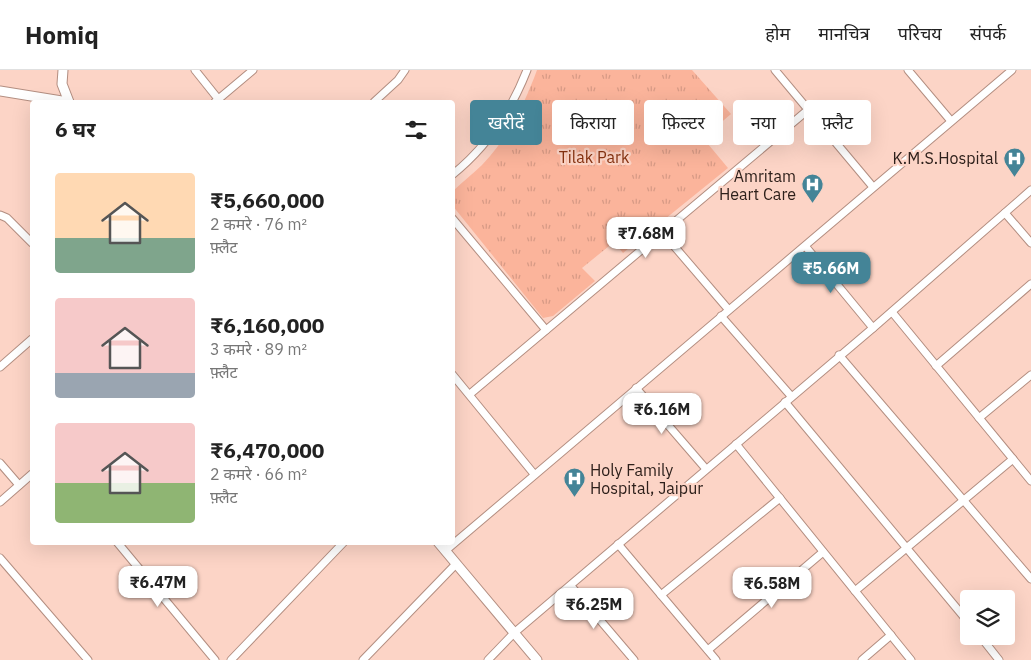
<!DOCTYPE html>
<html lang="hi">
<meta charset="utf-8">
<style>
:root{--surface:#fff;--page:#f6f6f6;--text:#222;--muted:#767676;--line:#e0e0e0;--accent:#448497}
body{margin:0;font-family:"IBM Plex Sans","Noto Sans Devanagari",sans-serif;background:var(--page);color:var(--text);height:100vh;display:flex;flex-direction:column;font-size:19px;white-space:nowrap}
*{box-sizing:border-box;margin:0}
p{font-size:16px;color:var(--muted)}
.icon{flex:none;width:28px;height:28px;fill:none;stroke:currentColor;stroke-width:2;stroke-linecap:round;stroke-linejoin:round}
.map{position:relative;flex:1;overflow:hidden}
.drawer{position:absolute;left:30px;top:30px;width:425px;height:445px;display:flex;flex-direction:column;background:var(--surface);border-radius:5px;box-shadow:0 5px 20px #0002}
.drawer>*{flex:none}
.hud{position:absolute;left:470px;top:30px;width:475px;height:45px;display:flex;gap:10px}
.buttons{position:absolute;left:960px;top:520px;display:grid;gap:10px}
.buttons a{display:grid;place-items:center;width:55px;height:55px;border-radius:5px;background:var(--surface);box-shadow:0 5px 20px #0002;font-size:25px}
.price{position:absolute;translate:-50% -42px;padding:0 11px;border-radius:10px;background:#fff;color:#222;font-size:16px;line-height:32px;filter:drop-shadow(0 1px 2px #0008)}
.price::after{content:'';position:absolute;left:50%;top:30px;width:15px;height:11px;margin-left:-8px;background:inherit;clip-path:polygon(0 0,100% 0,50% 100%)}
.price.current{background:var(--accent);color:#fff}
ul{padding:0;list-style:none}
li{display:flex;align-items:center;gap:15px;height:125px;padding:0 25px}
li span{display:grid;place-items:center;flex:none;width:140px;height:100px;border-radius:5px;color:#555}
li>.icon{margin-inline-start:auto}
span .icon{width:60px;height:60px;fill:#fffc;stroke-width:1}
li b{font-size:21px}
h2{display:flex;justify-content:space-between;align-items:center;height:60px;padding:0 25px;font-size:21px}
.pill{padding:0 18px;border-radius:5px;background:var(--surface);box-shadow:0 5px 20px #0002;font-size:18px;line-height:45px}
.pill.current{background:var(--accent);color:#fff}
header{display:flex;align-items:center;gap:30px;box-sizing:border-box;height:70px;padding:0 25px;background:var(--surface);border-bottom:1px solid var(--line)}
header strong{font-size:24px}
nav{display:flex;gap:28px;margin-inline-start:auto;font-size:18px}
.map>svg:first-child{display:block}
.park{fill:url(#park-tufts)}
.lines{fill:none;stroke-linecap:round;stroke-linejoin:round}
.minor-casing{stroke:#b38e81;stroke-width:9}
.tertiary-casing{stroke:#b38e81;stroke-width:11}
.minor{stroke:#fff;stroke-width:7}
.tertiary{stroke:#fff;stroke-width:9}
.labels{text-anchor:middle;stroke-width:4.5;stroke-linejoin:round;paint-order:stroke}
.park-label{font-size:16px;fill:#831;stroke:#fcd4c6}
.poi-label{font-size:16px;fill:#2e201b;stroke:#fcd4c6;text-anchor:end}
</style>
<header>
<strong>Homiq</strong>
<nav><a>होम</a><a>मानचित्र</a><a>परिचय</a><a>संपर्क</a></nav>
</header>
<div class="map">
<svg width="1031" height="590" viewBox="0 0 1031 590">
<defs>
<pattern id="park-tufts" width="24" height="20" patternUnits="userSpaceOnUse" patternTransform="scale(1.25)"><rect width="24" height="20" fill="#fbb49b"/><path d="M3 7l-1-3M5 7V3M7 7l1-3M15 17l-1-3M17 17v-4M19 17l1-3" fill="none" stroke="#d79a85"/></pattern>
</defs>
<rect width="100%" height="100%" fill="#fcd4c6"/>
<path class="park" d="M537,0h155l39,44 -28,24 25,30 -105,85 -9,-11 -32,26 13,13 -42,35 -10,2 -91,-113 1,-14c9,-9 20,-17 29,-26 25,-25 43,-62 55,-95z"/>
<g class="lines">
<defs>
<g id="minor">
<path d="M195,0l24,30"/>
<path d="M775,0l98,117"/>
<path d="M908,0l43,51"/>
<path d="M215,32l38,-32"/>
<path d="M374,32l24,-22 7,-10"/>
<path d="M452,105c35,-28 59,-64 75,-105"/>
<path d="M1005,143l26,30"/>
<path d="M0,145l7,3 25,25"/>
<path d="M452,148l94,112"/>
<path d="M662,162l66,77"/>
<path d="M806,177l67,81"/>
<path d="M892,242l139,169"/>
<path d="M721,246l70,80"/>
<path d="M839,285l192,224"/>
<path d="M936,296l95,-82"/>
<path d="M0,297l32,-28"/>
<path d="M452,304l82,100"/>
<path d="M636,318l70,81"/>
<path d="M470,324l339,-285"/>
<path d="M785,332l184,221"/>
<path d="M979,348l52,-43"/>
<path d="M736,374l175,216"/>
<path d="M0,393l19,22"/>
<path d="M0,432l32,-28"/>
<path d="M117,472l98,118"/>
<path d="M618,474l98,116"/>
<path d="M445,481l567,-481"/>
<path d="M0,488l88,102"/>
<path d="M571,516l63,74"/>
<path d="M855,521l158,-132"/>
<path d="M661,525l119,-97"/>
<path d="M980,566l19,24"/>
<path d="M708,580l115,-98"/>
<path d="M231,590l113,-118"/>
<path d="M363,590l93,-96"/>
<path d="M488,590l26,-27 359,-305 158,-138"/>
<path d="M862,590l29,-25"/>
</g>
<g id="tertiary">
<path d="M63,0l-1,14 7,18"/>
<path d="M0,21l68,11"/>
<path d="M438,472l99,118"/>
</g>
</defs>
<use href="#minor" class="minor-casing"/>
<use href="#tertiary" class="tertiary-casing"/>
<use href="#minor" class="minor"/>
<use href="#tertiary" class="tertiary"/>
</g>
<defs>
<symbol id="hospital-pin" viewBox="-11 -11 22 30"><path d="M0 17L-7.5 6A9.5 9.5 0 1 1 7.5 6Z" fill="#448497" stroke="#fcd4c6"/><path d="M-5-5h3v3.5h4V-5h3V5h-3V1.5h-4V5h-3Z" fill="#fff"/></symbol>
</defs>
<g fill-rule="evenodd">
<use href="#hospital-pin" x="1002" y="76" width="25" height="34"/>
<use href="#hospital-pin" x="800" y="102" width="25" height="34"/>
<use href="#hospital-pin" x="562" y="396" width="25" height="34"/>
</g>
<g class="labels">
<g class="park-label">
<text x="594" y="93">Tilak Park</text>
</g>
<g class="poi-label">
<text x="998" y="94">K.M.S.Hospital</text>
<text x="796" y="112">Amritam<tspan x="796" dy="18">Heart Care</tspan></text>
<text x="590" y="406" text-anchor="start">Holy Family<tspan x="590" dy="18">Hospital, Jaipur</tspan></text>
</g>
</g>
</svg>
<div class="buttons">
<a><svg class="icon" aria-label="layers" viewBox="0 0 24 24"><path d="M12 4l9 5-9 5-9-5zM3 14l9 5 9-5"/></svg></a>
</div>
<b class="price" style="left:646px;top:189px">₹7.68M</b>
<b class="price current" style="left:831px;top:224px">₹5.66M</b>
<b class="price" style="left:662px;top:365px">₹6.16M</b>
<b class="price" style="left:158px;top:538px">₹6.47M</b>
<b class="price" style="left:772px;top:539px">₹6.58M</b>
<b class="price" style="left:594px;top:560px">₹6.25M</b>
<div class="hud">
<a class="pill current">खरीदें</a>
<a class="pill">किराया</a>
<a class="pill">फ़िल्टर</a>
<a class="pill">नया</a>
<a class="pill">फ़्लैट</a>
</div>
<section class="drawer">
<h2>6 घर<svg class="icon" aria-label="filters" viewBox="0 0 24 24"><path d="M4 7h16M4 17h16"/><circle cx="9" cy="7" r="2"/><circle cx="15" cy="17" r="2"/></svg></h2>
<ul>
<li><span style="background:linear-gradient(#ffd9b3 65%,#7fa58c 0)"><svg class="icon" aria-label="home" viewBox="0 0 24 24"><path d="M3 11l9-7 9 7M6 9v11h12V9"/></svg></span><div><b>₹5,660,000</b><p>2 कमरे · 76 m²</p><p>फ़्लैट</p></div></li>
<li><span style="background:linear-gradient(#f6c9c9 75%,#9aa5b1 0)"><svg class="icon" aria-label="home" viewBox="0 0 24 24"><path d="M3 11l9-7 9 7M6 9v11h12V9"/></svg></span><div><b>₹6,160,000</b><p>3 कमरे · 89 m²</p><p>फ़्लैट</p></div></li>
<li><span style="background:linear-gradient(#f6c9c9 60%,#8fb573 0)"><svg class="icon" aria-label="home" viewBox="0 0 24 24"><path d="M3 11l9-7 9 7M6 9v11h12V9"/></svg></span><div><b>₹6,470,000</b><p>2 कमरे · 66 m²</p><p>फ़्लैट</p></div></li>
</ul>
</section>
</div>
